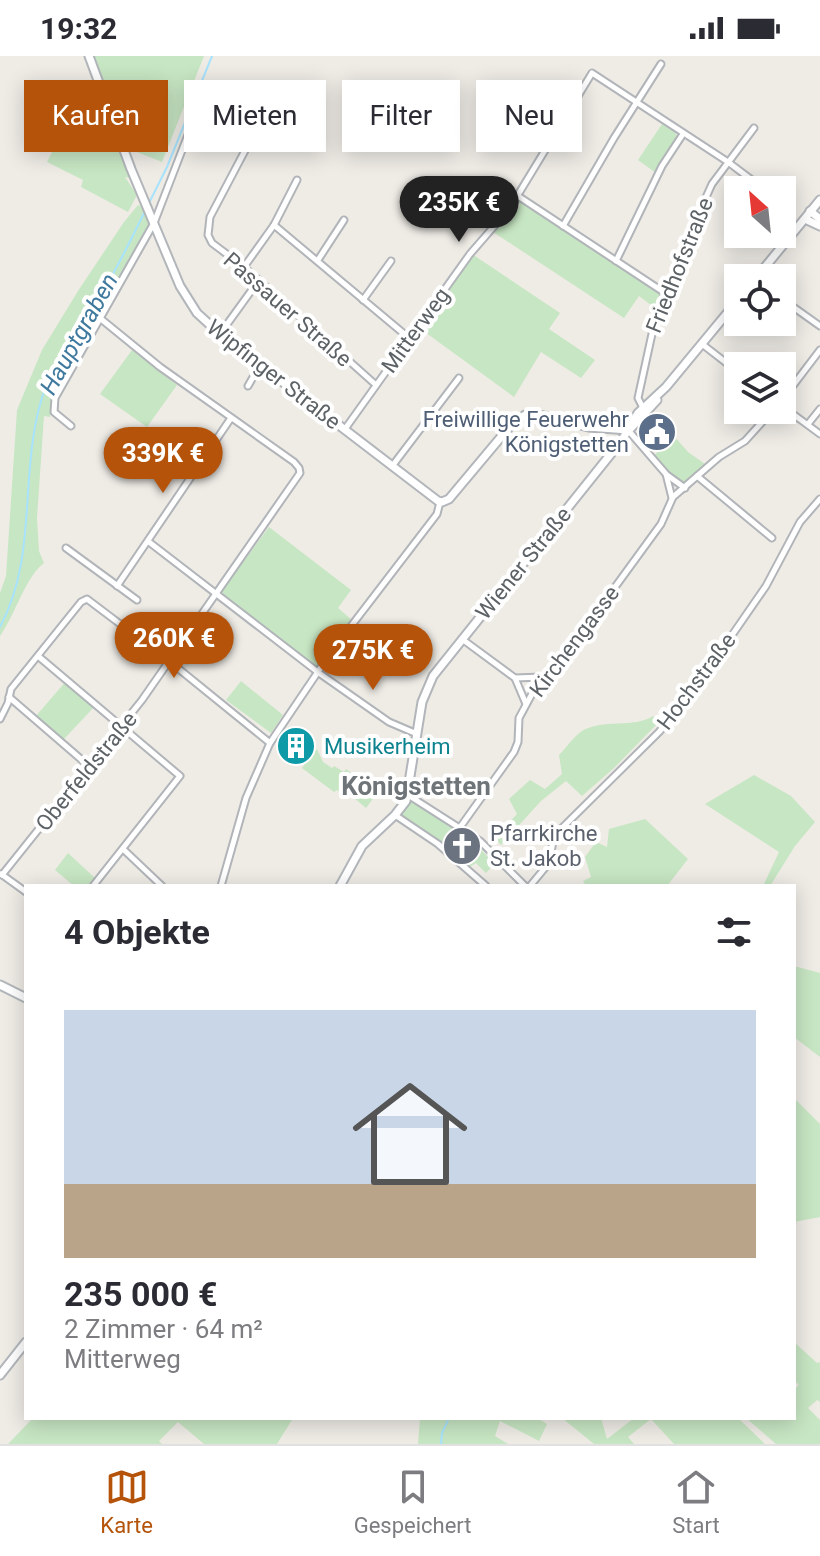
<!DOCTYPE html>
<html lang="de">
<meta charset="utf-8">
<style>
:root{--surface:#fff;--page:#f7f7f7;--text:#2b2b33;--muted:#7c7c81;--line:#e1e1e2;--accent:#b45309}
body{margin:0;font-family:Roboto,sans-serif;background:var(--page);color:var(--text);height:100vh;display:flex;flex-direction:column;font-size:30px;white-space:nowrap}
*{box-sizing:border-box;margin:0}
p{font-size:26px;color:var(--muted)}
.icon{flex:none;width:44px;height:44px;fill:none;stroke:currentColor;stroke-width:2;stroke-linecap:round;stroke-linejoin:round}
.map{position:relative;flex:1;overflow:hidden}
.panel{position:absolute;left:24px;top:828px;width:772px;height:536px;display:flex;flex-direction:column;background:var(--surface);border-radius:0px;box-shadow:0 4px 20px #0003}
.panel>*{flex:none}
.guide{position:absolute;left:24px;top:24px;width:772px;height:72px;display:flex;gap:16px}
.needle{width:52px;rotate:333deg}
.tools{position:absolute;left:724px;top:120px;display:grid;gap:16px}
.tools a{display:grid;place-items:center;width:72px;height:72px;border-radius:0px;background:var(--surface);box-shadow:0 4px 20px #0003;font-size:40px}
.price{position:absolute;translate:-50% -68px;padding:0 18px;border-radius:28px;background:var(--accent);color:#fff;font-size:26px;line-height:52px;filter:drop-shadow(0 2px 4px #0008)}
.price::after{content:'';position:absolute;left:50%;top:48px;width:24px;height:18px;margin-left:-12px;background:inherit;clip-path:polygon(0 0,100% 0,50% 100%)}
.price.current{background:#222;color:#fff}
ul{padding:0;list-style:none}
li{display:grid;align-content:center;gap:16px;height:424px;padding:0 40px}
li span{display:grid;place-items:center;height:248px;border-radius:0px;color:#555}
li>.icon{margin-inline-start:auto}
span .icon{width:144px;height:144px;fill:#fffc;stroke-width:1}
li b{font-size:34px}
h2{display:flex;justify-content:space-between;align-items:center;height:96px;padding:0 40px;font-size:34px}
.pill{padding:0 28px;border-radius:0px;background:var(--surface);box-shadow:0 4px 20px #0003;font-size:28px;line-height:72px}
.pill.current{background:var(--accent);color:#fff}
.status{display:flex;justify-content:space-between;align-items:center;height:56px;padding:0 40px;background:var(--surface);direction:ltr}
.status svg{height:22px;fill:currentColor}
.menu{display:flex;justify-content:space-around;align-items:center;height:112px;border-top:2px solid var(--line);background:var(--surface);font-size:22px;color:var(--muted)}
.menu a{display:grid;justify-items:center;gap:4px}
.menu .current{color:var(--accent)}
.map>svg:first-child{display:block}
.green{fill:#c7e6c3}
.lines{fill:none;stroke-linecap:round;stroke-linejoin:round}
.stream{stroke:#a8e3fd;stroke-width:2}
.street-casing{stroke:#b1b4b8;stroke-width:9}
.secondary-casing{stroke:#b2b6ba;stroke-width:11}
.street{stroke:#fff;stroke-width:5}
.secondary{stroke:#fff;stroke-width:7}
.labels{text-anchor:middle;stroke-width:8;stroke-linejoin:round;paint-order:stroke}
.street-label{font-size:22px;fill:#5d6266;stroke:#fff}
.service-label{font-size:22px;fill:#4e5e75;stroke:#fff;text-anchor:end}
.culture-label{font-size:22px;fill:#0d838f;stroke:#fff;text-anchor:start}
.worship-label{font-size:22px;fill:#5b616d;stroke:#fff;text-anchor:start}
.water-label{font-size:24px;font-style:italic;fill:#3f799e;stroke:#fff}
.quarter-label{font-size:26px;font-weight:bold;fill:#6e7478;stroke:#fff}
</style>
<div class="status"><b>19:32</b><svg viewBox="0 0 49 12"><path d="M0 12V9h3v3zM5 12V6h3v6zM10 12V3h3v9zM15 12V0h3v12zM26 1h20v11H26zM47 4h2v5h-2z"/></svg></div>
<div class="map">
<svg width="820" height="1388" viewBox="0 0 820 1388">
<rect width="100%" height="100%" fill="#efece6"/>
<g class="green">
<path d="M93,0h111l-42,106 -30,-12z"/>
<path d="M95,30l35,92 -5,-1 12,18 -9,17 -47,-25 2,-7 -36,-18 11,-22 -4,-3z"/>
<path d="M662,68l14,9 1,6 -21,34 -18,-13z"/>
<path d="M519,143l143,97 -7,12 -16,-12 -15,22 -131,-86 18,-22 4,3 5,-8 -3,-3z"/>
<path d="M138,149l5,2 6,19 -18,35 -78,133 -3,23 -6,-1 -7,102 2,33 5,12c-18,13 -29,52 -44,73v-43l6,-17 11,-166 25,-60 36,-59 46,-69z"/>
<path d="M472,198l88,59 -11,16 46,31 -14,18 -40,-26 -27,45 -96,-70z"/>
<path d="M132,294l45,35 -30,42 -47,-33z"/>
<path d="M673,379l15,17 17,12 -22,21 -30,-28z"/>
<path d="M269,471l82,63 -13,18 14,12 -35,48 -96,-76z"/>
<path d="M203,562l19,15 -15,20 -7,-5 -12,17 -11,-8z"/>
<path d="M67,624l29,25 -33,35 -27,-24z"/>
<path d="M241,625l42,34 -12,18 -45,-33z"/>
<path d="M653,660l6,6 -45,46 -32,28 -16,-15 -25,20 -40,44 -10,-12 8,-8 5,3 13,-14 -8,-15 21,-19 15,9 17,-15 -3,-19c7,-7 15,-19 23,-24 22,-13 51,-2 71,-15z"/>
<path d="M317,693l6,13 9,6 2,-2 10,6 2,-3 32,23 -12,16 -19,-16 -4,3 -6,-5 -3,2 -32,-24z"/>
<path d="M754,719l37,21 24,26 -20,24 -25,40h-7l16,-34 -74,-48z"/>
<path d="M408,739l77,52 -3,4 13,12 -9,10 -10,-10 -8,5 -73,-53z"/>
<path d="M645,763l43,40 -21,27h-81l-3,-5 8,-4 -6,-20 11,-15 11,5 2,-18z"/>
<path d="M68,797l28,26 -6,7h-16l-19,-16z"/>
<path d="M794,910l26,7v84l-26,-20z"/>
<path d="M794,1042l26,26v93l-26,5z"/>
<path d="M794,1286l23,21 3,-1v40l-3,-2 -9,8 12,12v24h-44l-30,-26h48v-28l5,-5 -5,-5z"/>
<path d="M33,1362h260l-16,26h-73l-26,-22 -19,19 3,3h-154z"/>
<path d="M420,1362h117l10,6 -8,17 -39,-20 -5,15 13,8h-90z"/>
<path d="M562,1362h39l6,21 27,-21h104l27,26h-91l-23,-25 -23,18 6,7h-40z"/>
</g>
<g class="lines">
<g class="stream">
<path d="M149,147l18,-36 45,-111"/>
<path d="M0,571c38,-71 19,-150 41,-226 9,-31 34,-62 51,-90 20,-33 37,-67 54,-102"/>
<path d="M441,1388l1,-11 7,-15"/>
</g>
<defs>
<g id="street">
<path d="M249,87l-39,74 -2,18 4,8 32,24 132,118"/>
<path d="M518,140l147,97"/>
<path d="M782,146l6,5"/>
<path d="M274,169l135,113"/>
<path d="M563,170l51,-88 47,-74"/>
<path d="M318,204l26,-40"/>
<path d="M616,205l46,-95 21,-32"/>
<path d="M244,211l30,-42 23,-45"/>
<path d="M782,243l38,27"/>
<path d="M363,244l28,-39"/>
<path d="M220,278l39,-54"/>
<path d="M702,288l36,28"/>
<path d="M248,330l12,-21"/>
<path d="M782,344l38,-50"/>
<path d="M782,350l38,28"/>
<path d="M643,352l-5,-10 19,-87 29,-61 11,-33 15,-33 42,-56"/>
<path d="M808,368l12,-15"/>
<path d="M71,370l-17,-14 1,-14 99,-175 47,-122"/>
<path d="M345,373l125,-175 40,-46 82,-135 136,89 37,28"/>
<path d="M628,374l38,44 6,24"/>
<path d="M393,409l66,-87"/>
<path d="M667,419l18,13"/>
<path d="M697,420l75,62"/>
<path d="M149,486l170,131 70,49 28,12"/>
<path d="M66,492l71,52"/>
<path d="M117,530l114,-168"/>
<path d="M462,583l53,39 27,-1"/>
<path d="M38,600l142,120 -87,110"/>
<path d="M515,622l11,26"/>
<path d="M9,641l81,70"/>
<path d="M0,663l8,-16 3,-14 70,-87 6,-3 82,62 101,82"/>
<path d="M408,739l72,46 45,45"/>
<path d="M395,759l43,29 48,42"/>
<path d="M461,770l53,-74 4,-10 1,-24 15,-28 60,-74 67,-92 12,-27 46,-40 26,-16 28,-31"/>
<path d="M123,793l39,37"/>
<path d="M1,818l25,18"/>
<path d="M2,819l140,-175 158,-227 -1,-5 -5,-6 -134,-95 -59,-48"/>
<path d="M221,830l25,-88 24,-55 62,-92 105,-137 3,-12"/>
<path d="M530,830l19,-23 5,-27 105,-104 31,-36 76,-110 34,-64 20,-23"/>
</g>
<g id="secondary">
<path d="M89,0l42,113 49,117 17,27 23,21 218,167 4,1 7,-3 62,-74 14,-10 11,-1 52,13 40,3"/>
<path d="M810,155l10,8"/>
<path d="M805,163l15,7"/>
<path d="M756,222l64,-78"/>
<path d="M630,373l27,-29"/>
<path d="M340,830l22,-40 33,-31 11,-14 16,-99 11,-26 189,-236 16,-27 28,-26 72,-87"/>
<path d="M0,929l26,13"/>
<path d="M0,1319l26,-33"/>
</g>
</defs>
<use href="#street" class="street-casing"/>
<use href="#secondary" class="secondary-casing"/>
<use href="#street" class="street"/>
<use href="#secondary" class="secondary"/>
</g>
<defs>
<symbol id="civic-disc" viewBox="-11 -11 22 22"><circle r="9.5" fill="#5c6f8a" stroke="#fff"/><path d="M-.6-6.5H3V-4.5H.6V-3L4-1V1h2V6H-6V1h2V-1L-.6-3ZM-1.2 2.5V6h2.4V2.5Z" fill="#fff"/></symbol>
<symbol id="building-disc" viewBox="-11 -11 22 22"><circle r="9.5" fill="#0f9aa8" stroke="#fff"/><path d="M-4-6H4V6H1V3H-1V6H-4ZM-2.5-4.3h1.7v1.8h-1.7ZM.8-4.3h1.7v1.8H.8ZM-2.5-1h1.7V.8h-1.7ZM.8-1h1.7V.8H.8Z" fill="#fff"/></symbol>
<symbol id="church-disc" viewBox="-11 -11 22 22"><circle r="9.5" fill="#6b7280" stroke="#fff"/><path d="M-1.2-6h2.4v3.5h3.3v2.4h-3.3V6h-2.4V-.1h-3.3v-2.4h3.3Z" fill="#fff"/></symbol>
</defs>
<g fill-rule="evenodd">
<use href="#civic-disc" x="635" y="354" width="44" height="44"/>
<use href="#building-disc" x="274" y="668" width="44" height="44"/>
<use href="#church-disc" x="440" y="768" width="44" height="44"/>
</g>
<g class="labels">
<g class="street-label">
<text transform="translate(679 209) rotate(-68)" y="8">Friedhofstraße</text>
<text transform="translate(288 253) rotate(41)" y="8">Passauer Straße</text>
<text transform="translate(415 274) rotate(-54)" y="8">Mitterweg</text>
<text transform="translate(274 318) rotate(38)" y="8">Wipfinger Straße</text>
<text transform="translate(523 507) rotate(-51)" y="8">Wiener Straße</text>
<text transform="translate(574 585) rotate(-53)" y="8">Kirchengasse</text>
<text transform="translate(696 625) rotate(-53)" y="8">Hochstraße</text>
<text transform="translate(86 715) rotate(-51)" y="8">Oberfeldstraße</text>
</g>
<g class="service-label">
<text x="629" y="371">Freiwillige Feuerwehr<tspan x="629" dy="25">Königstetten</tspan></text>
</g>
<g class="culture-label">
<text x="324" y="698">Musikerheim</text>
</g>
<g class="worship-label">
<text x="490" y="785">Pfarrkirche<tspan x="490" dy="25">St. Jakob</tspan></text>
</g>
<g class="water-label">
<text transform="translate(79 278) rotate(-61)" y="8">Hauptgraben</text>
</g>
<g class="quarter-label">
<text x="416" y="739">Königstetten</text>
</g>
</g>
</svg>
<div class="tools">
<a><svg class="needle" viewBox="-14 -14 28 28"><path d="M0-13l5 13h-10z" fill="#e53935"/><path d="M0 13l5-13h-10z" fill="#7c7c81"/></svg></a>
<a><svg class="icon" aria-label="locate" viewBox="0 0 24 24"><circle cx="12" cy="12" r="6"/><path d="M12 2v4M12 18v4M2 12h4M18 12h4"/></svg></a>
<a><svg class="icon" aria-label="layers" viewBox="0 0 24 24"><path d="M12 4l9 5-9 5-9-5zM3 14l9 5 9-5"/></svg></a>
</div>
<b class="price current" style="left:459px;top:188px">235K €</b>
<b class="price" style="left:163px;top:439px">339K €</b>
<b class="price" style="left:174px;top:624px">260K €</b>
<b class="price" style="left:373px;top:636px">275K €</b>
<div class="guide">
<a class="pill current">Kaufen</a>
<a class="pill">Mieten</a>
<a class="pill">Filter</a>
<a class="pill">Neu</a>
</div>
<section class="panel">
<h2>4 Objekte<svg class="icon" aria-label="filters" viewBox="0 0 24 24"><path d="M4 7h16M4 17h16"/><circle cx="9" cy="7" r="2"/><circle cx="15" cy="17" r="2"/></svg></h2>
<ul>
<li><span style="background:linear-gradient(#c9d6e8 70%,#b9a48a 0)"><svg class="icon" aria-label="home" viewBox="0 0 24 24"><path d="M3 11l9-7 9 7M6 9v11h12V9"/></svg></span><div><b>235 000 €</b><p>2 Zimmer · 64 m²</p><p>Mitterweg</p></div></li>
</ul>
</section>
</div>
<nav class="menu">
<a class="current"><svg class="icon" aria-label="map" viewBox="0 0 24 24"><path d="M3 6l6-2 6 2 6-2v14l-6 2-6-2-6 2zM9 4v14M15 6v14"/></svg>Karte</a>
<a><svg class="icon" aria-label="saved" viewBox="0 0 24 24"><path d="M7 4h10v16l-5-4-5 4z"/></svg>Gespeichert</a>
<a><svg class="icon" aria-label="home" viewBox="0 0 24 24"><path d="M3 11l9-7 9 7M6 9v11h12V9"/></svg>Start</a>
</nav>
